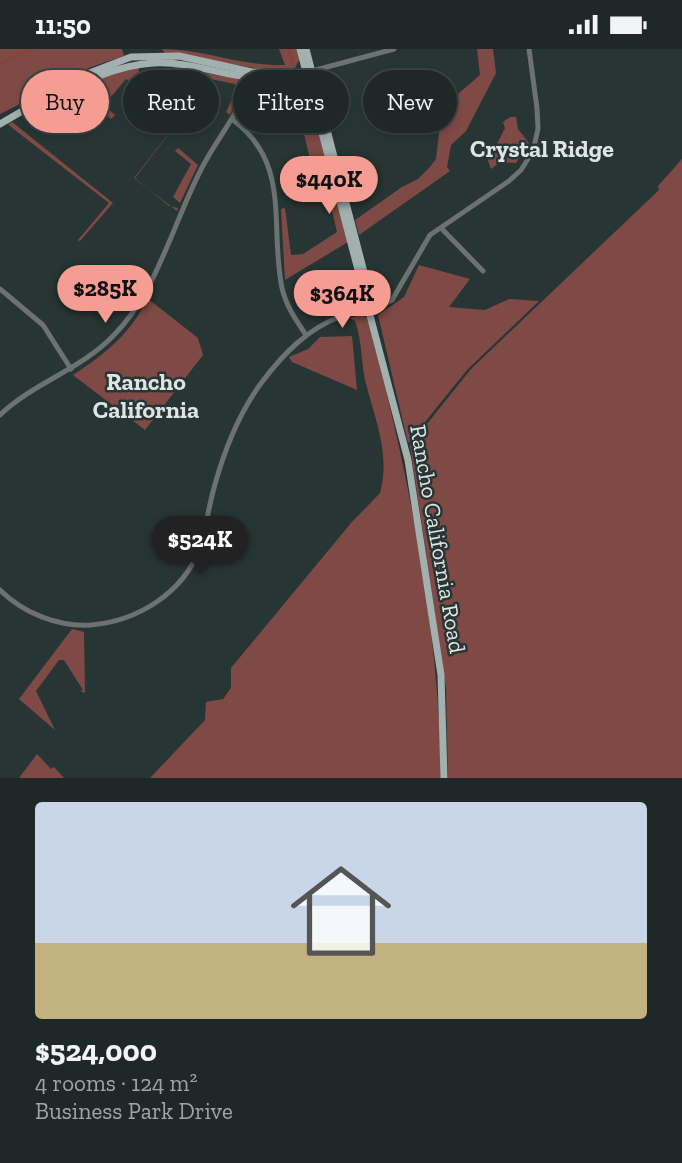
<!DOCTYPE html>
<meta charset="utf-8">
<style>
:root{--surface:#1d2827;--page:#2a3433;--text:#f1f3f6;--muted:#a0a6a7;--line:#3b4444;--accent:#f59c93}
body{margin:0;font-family:"Zilla Slab",serif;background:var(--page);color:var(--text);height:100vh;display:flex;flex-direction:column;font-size:26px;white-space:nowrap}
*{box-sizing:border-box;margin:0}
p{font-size:23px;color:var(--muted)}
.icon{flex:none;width:38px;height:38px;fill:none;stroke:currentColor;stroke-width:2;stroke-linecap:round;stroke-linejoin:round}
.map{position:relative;height:729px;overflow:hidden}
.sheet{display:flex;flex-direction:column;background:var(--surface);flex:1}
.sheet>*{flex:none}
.banner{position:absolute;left:21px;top:21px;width:640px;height:63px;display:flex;gap:14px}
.price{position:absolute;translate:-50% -60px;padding:0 16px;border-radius:24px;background:var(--accent);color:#111;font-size:23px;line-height:46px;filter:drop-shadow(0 2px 4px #0008)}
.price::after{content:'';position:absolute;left:50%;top:42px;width:21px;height:16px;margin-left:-10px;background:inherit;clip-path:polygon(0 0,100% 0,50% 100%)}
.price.current{background:#222;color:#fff}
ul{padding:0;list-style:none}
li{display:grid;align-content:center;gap:14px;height:371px;padding:0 35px}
li span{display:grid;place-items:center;height:217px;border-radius:7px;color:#555}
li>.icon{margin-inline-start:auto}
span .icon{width:126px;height:126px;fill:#fffc;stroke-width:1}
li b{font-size:30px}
.pill{padding:0 24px;border-radius:32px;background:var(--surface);box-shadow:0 4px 10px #0003,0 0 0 2px var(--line);font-size:24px;line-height:63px}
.pill.current{background:var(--accent);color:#111}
.status{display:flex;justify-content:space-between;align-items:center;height:49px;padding:0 35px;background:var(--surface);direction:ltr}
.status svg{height:19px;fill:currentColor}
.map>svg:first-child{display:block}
.green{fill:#7f4a45}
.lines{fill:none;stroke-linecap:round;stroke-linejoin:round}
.stream{stroke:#8c403a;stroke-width:2}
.minor{stroke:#6b7271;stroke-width:5}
.major{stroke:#a2b0af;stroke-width:7}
.labels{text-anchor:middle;stroke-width:5;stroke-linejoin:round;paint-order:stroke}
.street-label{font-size:23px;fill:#dde6e5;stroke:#273634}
.neighbourhood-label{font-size:24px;font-weight:bold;fill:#dde6e5;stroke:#273634}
</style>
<div class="status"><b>11:50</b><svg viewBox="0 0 49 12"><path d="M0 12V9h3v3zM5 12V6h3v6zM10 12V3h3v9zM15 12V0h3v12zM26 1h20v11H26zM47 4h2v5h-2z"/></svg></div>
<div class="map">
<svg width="682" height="729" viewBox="0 0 682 729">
<rect width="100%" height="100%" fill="#273634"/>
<g class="green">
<path d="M0,0h122l2,7 -33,11 -50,25 -4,-8 -17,8 4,10 -24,12z"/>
<path d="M162,0c42,0 81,18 123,16l-6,-16h18l3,9 -5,10 -34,1 -96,-16z"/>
<path d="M477,0h16l3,24 -30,58 -15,14 -4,22 3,4 -91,64 -4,-15 47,-33 16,-8 12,-12 6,-8 3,-26 11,-26 9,-14 21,-18z"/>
<path d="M139,18l-1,12 -8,3 -4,-3 -22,26 11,10 -4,4 -16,-14 9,-11 -8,-6 -6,6 3,5h-7l-4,-8c8,-16 41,-20 57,-24z"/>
<path d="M174,18l64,12 3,9 -11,27 -4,-3 10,-21 -1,-7 -54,-11z"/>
<path d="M300,32l7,4 41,157 -63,38 -4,-71 4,-1 6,47 12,-1 34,-22 -8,-34 -9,1 -29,-117z"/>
<path d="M201,43l-66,86 34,28 9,2 -1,3 -43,-33z"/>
<path d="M510,68h6l2,12 11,14 -13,20 -16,-1 -9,7 -6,-16 8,-1 12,-24 -2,-6z"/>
<path d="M12,73l101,81 -33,38 -2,-1 31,-37 -98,-76 -3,-3z"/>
<path d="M178,99l20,17 -18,38 -7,-6 18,-33 -16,-13z"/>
<path d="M682,110v619h-234l-2,-89 -36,-244 61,-76 188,-179 -1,-4z"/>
<path d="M419,216l51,14 -21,28 36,3 24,-11 30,2 -72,69 -59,73 -30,-128 26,-18z"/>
<path d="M147,249l51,40 5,17 -58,75 -72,-55c31,-20 60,-43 74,-77z"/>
<path d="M362,266l6,3c39,151 71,303 73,460h-291l55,-58 1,-18 17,-3 8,-11v-20l120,-145 29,-30c11,-40 -6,-76 -15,-113 -4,-20 -3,-40 -10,-59l-5,-3z"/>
<path d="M352,287l5,54 -65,-28 -3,-5 19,-8 12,-12z"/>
<path d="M72,580l12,3 1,61 -5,-2 3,-1 -19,-30h-5l-23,31 19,39 -36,-31z"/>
<path d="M37,705l14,15 3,-2 10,11h-45z"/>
</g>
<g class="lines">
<g class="stream">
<path d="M288,0l5,14"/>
<path d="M0,14l34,-14"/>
</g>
<g class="minor">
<path d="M312,22l82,-22"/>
<path d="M233,71c59,44 36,105 49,168 4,18 14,32 24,47"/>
<path d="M441,179l42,43"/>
<path d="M0,240l43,36 28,44"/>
<path d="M0,366c33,-32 80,-45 113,-79 46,-46 61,-118 92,-174 16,-29 36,-52 46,-84"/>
<path d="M0,541c23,23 58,37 91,35 46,-4 91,-31 108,-75 7,-20 9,-41 15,-62 10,-37 24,-74 48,-106 21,-28 46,-54 80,-66 17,-6 34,-7 50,-16l38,-65 79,-54 12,-11 12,-19 5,-22 -1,-21 -8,-59"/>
</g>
<g class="major">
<path d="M300,0l108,411 33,215 3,103"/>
<path d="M306,0l65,250 -1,9"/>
<path d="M24,61h5c39,-19 80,-45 125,-47 38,-2 74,15 112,16 17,1 31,-5 46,-8"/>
<path d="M0,75l24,-14 2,-5 48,-26 57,-22 48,-1 73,16h55"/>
</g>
</g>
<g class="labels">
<g class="street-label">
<text transform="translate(438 490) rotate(80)" y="8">Rancho California Road</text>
</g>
<g class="neighbourhood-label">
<text x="542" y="108">Crystal Ridge</text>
<text x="146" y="341">Rancho<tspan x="146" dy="28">California</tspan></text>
</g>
</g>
</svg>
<b class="price" style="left:329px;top:167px">$440K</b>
<b class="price" style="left:105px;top:276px">$285K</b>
<b class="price" style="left:342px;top:281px">$364K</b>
<b class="price current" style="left:200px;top:527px">$524K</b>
<div class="banner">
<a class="pill current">Buy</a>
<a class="pill">Rent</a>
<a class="pill">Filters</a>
<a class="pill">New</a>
</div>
</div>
<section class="sheet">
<ul>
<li><span style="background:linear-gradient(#c9d6e8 65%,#c2b280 0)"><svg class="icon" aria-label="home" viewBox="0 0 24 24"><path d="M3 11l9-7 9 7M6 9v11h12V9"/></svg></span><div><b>$524,000</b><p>4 rooms · 124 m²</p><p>Business Park Drive</p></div></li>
</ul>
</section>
